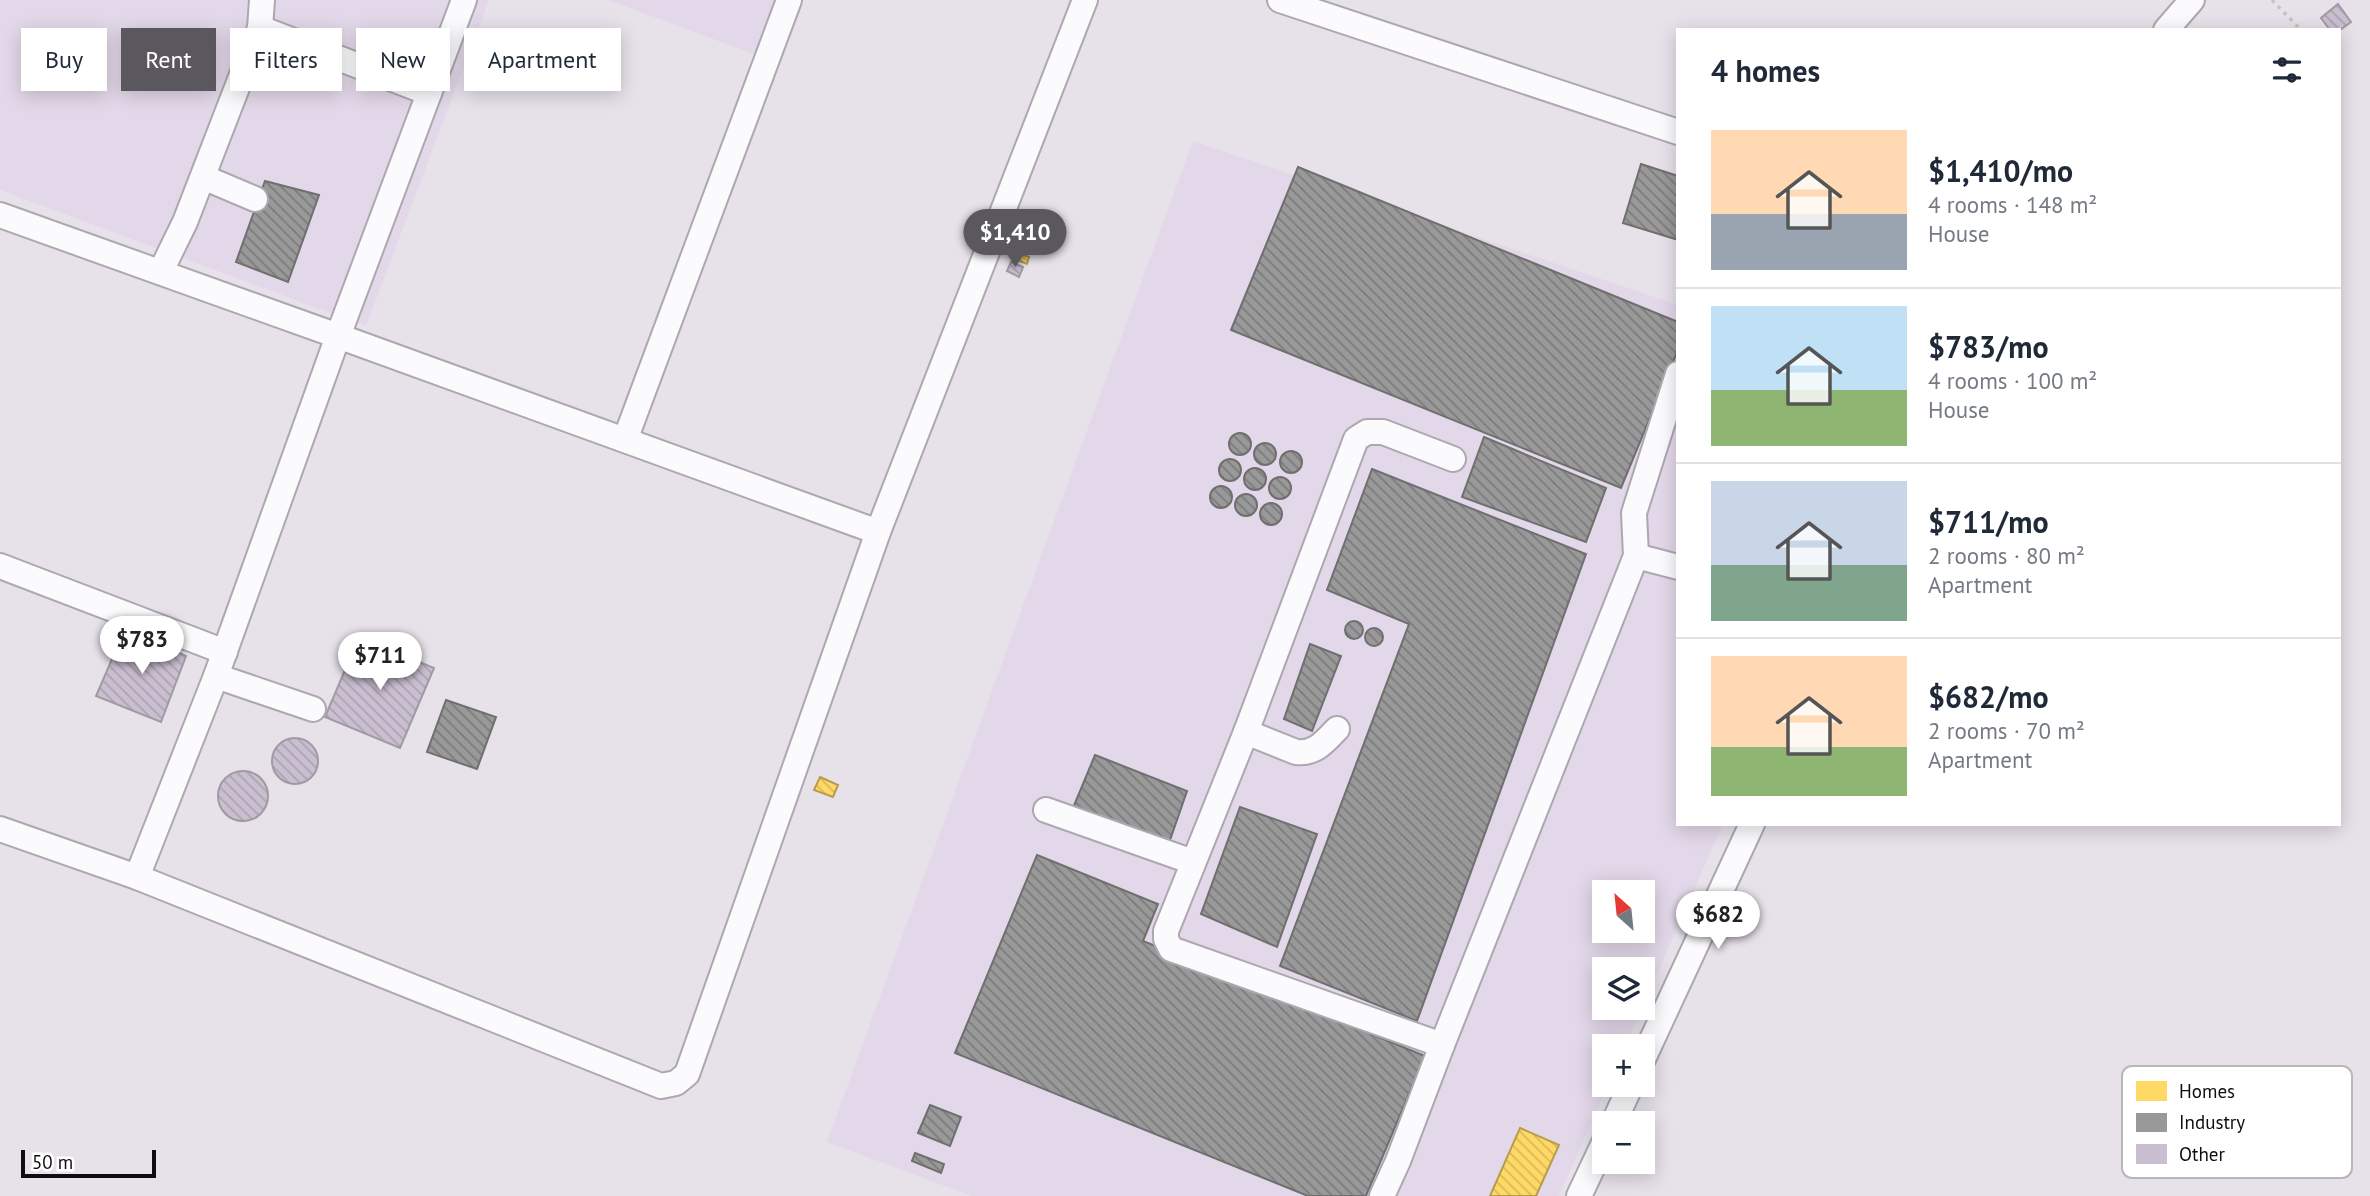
<!DOCTYPE html>
<meta charset="utf-8">
<style>
:root{--surface:#fff;--page:#f6f6f7;--text:#1f2937;--muted:#747a83;--line:#e0e1e3;--accent:#5b575e}
body{margin:0;font-family:"PT Sans",sans-serif;background:var(--page);color:var(--text);height:100vh;display:flex;flex-direction:column;font-size:26px;white-space:nowrap}
*{box-sizing:border-box;margin:0}
p{font-size:23px;color:var(--muted)}
.icon{flex:none;width:38px;height:38px;fill:none;stroke:currentColor;stroke-width:2;stroke-linecap:round;stroke-linejoin:round}
.map{position:relative;flex:1;overflow:hidden}
.sheet{position:absolute;left:1676px;top:28px;width:665px;height:798px;display:flex;flex-direction:column;background:var(--surface);border-radius:0px;box-shadow:0 4px 18px #0003}
.sheet>*{flex:none}
.top-card{position:absolute;left:21px;top:28px;width:665px;height:63px;display:flex;gap:14px}
.needle{width:46px;rotate:333deg}
.buttons{position:absolute;left:1592px;top:880px;display:grid;gap:14px}
.buttons a{display:grid;place-items:center;width:63px;height:63px;border-radius:0px;background:var(--surface);box-shadow:0 4px 18px #0003;font-size:35px}
.scale{position:absolute;left:21px;bottom:18px;width:135px;box-sizing:border-box;padding-left:7px;border:4px solid #100c12;border-top:0;font-size:19px;line-height:24px;white-space:nowrap;color:#100c12;-webkit-text-stroke:5px #fff;paint-order:stroke}
.price{position:absolute;translate:-50% -60px;padding:0 16px;border-radius:24px;background:#fff;color:#222;font-size:23px;line-height:46px;filter:drop-shadow(0 2px 4px #0008)}
.price::after{content:'';position:absolute;left:50%;top:42px;width:21px;height:16px;margin-left:-10px;background:inherit;clip-path:polygon(0 0,100% 0,50% 100%)}
.price.current{background:var(--accent);color:#fff}
ul{padding:0;list-style:none}
li{display:flex;align-items:center;gap:21px;height:175px;padding:0 35px}
li+li{border-top:2px solid var(--line)}
li span{display:grid;place-items:center;flex:none;width:196px;height:140px;border-radius:0px;color:#555}
li>.icon{margin-inline-start:auto}
span .icon{width:84px;height:84px;fill:#fffc;stroke-width:1}
li b{font-size:30px}
h2{display:flex;justify-content:space-between;align-items:center;height:84px;padding:0 35px;font-size:30px}
.tag{padding:0 24px;border-radius:0px;background:var(--surface);box-shadow:0 4px 18px #0003;font-size:24px;line-height:63px}
.tag.current{background:var(--accent);color:#fff}
.map>svg:first-child{display:block}
.built{fill:#e3d8e9;fill-rule:evenodd}
.homes{fill:url(#homes-back-hatch);stroke:#b79c4d;stroke-width:2}
.industry{fill:url(#industry-back-hatch);stroke:#706f70;stroke-width:2}
.building{fill:url(#building-back-hatch);stroke:#9f9ba1;stroke-width:2}
.lines{fill:none;stroke-linecap:round;stroke-linejoin:round}
.minor-casing{stroke:#ada8b0;stroke-width:28}
.path{stroke:#c4c2c6;stroke-width:3.5;stroke-dasharray:3.5 5;stroke-linecap:butt}
.minor{stroke:#fbfafc;stroke-width:24}
.key{fill:#fff;stroke:#b7b6b8;stroke-width:2}
.key-label{font-size:19px;fill:#100c12}
</style>
<div class="map">
<svg width="2370" height="1196" viewBox="0 0 2370 1196">
<defs>
<pattern id="homes-back-hatch" width="6" height="6" patternUnits="userSpaceOnUse" patternTransform="scale(1.75)"><rect width="6" height="6" fill="#ffd966"/><path d="M-1 5l2 2M0 0l6 6M5-1l2 2" fill="none" stroke="#dab957"/></pattern>
<pattern id="industry-back-hatch" width="6" height="6" patternUnits="userSpaceOnUse" patternTransform="scale(1.75)"><rect width="6" height="6" fill="#999"/><path d="M-1 5l2 2M0 0l6 6M5-1l2 2" fill="none" stroke="#7b7b7b"/></pattern>
<pattern id="building-back-hatch" width="6" height="6" patternUnits="userSpaceOnUse" patternTransform="scale(1.75)"><rect width="6" height="6" fill="#cabfd1"/><path d="M-1 5l2 2M0 0l6 6M5-1l2 2" fill="none" stroke="#aca3b2"/></pattern>
</defs>
<rect width="100%" height="100%" fill="#e7e1ea"/>
<g class="built">
<path d="M0,0h489l-123,326 -366,-136z"/>
<path d="M608,0h193l-23,63z"/>
<path d="M1193,141l485,164v519h45l-80,181v-35h-38v38h37l-17,38h-20v39h3l-49,111h-587l-145,-54zM1605,892h38v39h-38z"/>
</g>
<g class="homes">
<path d="M1018,252l11,5 -2,7 -12,-5z"/>
<path d="M820,777l18,8 -5,12 -19,-7z"/>
<path d="M1520,1128l39,17 -23,51h-46z"/>
</g>
<g class="industry">
<path d="M1641,164l37,12v64l-55,-17z"/>
<path d="M1298,167l380,155v28l-57,138 -390,-158z"/>
<path d="M265,181l54,14 -31,87 -52,-20z"/>
<circle cx="1240" cy="444" r="11"/>
<path d="M1484,437l122,51 -20,54 -124,-45z"/>
<circle cx="1265" cy="454" r="11"/>
<circle cx="1291" cy="462" r="11"/>
<circle cx="1230" cy="470" r="11"/>
<circle cx="1255" cy="479" r="11"/>
<path d="M1372,469l214,85 -169,467 -137,-55 129,-342 -82,-34z"/>
<circle cx="1280" cy="488" r="11"/>
<circle cx="1221" cy="497" r="11"/>
<circle cx="1246" cy="505" r="11"/>
<circle cx="1271" cy="514" r="11"/>
<circle cx="1354" cy="630" r="9"/>
<circle cx="1374" cy="637" r="9"/>
<path d="M1310,644l31,12 -29,75 -28,-12z"/>
<path d="M446,700l50,17 -19,52 -50,-17z"/>
<path d="M1095,755l92,36 -18,52 -96,-35z"/>
<path d="M1240,807l77,27 -40,113 -76,-33z"/>
<path d="M1037,855l121,49 -15,37 282,115 -59,140h-58l-353,-143z"/>
<path d="M930,1105l31,12 -11,29 -32,-13z"/>
<path d="M915,1153l29,11 -3,9 -29,-12z"/>
</g>
<g class="building">
<path d="M2338,4l13,18 -11,8h-10l-9,-12z"/>
<path d="M1011,262l12,5 -4,10 -12,-6z"/>
<path d="M125,629l61,27 -25,66 -65,-26z"/>
<path d="M359,637l75,31 -34,80 -75,-31z"/>
<circle cx="295" cy="761" r="23"/>
<circle cx="243" cy="796" r="25"/>
</g>
<g class="lines">
<defs>
<g id="minor">
<path d="M1280,0l398,132"/>
<path d="M260,28l2,-28"/>
<path d="M2166,30l26,-30"/>
<path d="M203,177l52,22"/>
<path d="M0,215l338,121 126,-336"/>
<path d="M161,271l24,-49 75,-194 169,65"/>
<path d="M625,440l164,-440"/>
<path d="M1453,459l-70,-27h-16l-11,7 -110,293 -80,199v8l5,10 271,96 194,-489 42,11"/>
<path d="M1636,556l-2,-43 44,-139"/>
<path d="M0,566l225,86"/>
<path d="M216,676l97,33"/>
<path d="M1246,732l50,20c20,2 28,-10 41,-23"/>
<path d="M1046,810l147,52"/>
<path d="M0,829l137,48 524,209 15,-3 11,-9 191,-542 207,-532"/>
<path d="M137,877l79,-201 122,-340 540,196"/>
<path d="M1643,1059l109,-235"/>
<path d="M1613,1124l18,-39"/>
<path d="M1382,1196l16,-35 44,-116"/>
<path d="M1579,1196l26,-55"/>
</g>
</defs>
<use href="#minor" class="minor-casing"/>
<path class="path" d="M2272,0l29,30"/>
<use href="#minor" class="minor"/>
</g>
<rect x="2122" y="1066" width="230" height="112" rx="10" class="key"/>
<rect x="2136" y="1081" width="31" height="20" fill="#ffd966"/>
<rect x="2136" y="1113" width="31" height="19" fill="#999"/>
<rect x="2136" y="1144" width="31" height="20" fill="#cabfd1"/>
<g class="key-label">
<text x="2179" y="1098">Homes</text>
<text x="2179" y="1129">Industry</text>
<text x="2179" y="1161">Other</text>
</g>
</svg>
<div class="buttons">
<a><svg class="needle" viewBox="-14 -14 28 28"><path d="M0-13l5 13h-10z" fill="#e53935"/><path d="M0 13l5-13h-10z" fill="#747a83"/></svg></a>
<a><svg class="icon" aria-label="layers" viewBox="0 0 24 24"><path d="M12 4l9 5-9 5-9-5zM3 14l9 5 9-5"/></svg></a>
<a>+</a>
<a>−</a>
</div>
<div class="scale">50 m</div>
<b class="price current" style="left:1015px;top:269px">$1,410</b>
<b class="price" style="left:142px;top:676px">$783</b>
<b class="price" style="left:380px;top:692px">$711</b>
<b class="price" style="left:1718px;top:951px">$682</b>
<div class="top-card">
<a class="tag">Buy</a>
<a class="tag current">Rent</a>
<a class="tag">Filters</a>
<a class="tag">New</a>
<a class="tag">Apartment</a>
</div>
<section class="sheet">
<h2>4 homes<svg class="icon" aria-label="filters" viewBox="0 0 24 24"><path d="M4 7h16M4 17h16"/><circle cx="9" cy="7" r="2"/><circle cx="15" cy="17" r="2"/></svg></h2>
<ul>
<li><span style="background:linear-gradient(#ffd9b3 60%,#9aa5b1 0)"><svg class="icon" aria-label="home" viewBox="0 0 24 24"><path d="M3 11l9-7 9 7M6 9v11h12V9"/></svg></span><div><b>$1,410/mo</b><p>4 rooms · 148 m²</p><p>House</p></div></li>
<li><span style="background:linear-gradient(#bfe0f5 60%,#8fb573 0)"><svg class="icon" aria-label="home" viewBox="0 0 24 24"><path d="M3 11l9-7 9 7M6 9v11h12V9"/></svg></span><div><b>$783/mo</b><p>4 rooms · 100 m²</p><p>House</p></div></li>
<li><span style="background:linear-gradient(#c9d6e8 60%,#7fa58c 0)"><svg class="icon" aria-label="home" viewBox="0 0 24 24"><path d="M3 11l9-7 9 7M6 9v11h12V9"/></svg></span><div><b>$711/mo</b><p>2 rooms · 80 m²</p><p>Apartment</p></div></li>
<li><span style="background:linear-gradient(#ffd9b3 65%,#8fb573 0)"><svg class="icon" aria-label="home" viewBox="0 0 24 24"><path d="M3 11l9-7 9 7M6 9v11h12V9"/></svg></span><div><b>$682/mo</b><p>2 rooms · 70 m²</p><p>Apartment</p></div></li>
</ul>
</section>
</div>
